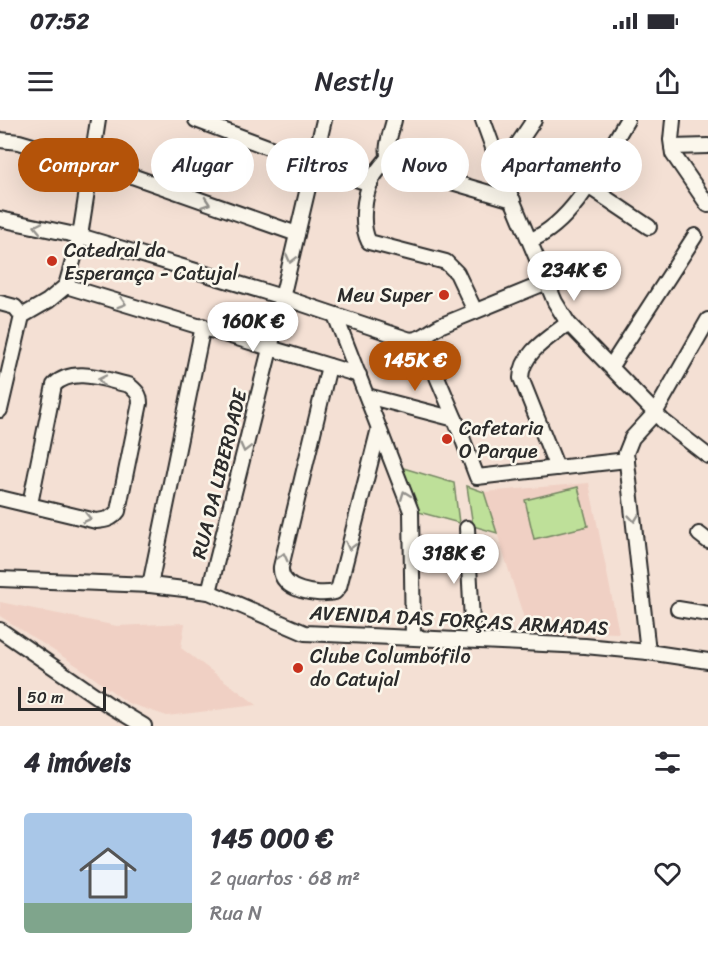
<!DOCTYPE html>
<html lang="pt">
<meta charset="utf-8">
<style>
:root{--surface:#fff;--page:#f2f2f3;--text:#2b2b33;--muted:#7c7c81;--accent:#b45309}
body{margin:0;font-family:Sriracha,sans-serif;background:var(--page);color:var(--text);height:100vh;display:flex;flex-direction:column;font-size:22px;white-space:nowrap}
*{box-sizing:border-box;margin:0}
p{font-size:20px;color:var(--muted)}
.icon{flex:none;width:33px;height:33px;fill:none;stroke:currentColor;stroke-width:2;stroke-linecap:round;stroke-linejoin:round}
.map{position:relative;height:606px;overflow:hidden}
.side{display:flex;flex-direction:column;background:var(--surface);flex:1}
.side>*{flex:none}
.hud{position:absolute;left:18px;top:18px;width:672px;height:54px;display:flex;gap:12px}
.scale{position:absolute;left:18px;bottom:15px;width:88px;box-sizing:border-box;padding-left:6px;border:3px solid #2b2b2b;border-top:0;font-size:16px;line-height:21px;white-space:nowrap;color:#2b2b2b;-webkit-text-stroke:4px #fbf7ec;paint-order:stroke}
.price{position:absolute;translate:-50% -51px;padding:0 14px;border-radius:21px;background:#fff;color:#222;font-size:20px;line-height:39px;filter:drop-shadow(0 2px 3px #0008)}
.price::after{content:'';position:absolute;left:50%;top:36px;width:18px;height:14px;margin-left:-9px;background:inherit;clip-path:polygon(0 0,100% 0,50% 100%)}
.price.current{background:var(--accent);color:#fff}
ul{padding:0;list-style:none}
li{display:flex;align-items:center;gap:18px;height:150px;padding:0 24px}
li span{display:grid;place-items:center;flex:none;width:168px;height:120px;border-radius:6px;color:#555}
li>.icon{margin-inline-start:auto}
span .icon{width:72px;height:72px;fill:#fffc;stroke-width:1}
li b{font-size:26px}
h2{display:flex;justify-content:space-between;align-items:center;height:72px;padding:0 24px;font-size:26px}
.chip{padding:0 21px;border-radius:27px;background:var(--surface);box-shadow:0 6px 24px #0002;font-size:21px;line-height:54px}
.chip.current{background:var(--accent);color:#fff}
.status{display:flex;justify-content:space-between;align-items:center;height:42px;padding:0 30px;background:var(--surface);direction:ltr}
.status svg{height:16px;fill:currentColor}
header{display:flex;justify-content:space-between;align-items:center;height:78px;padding:0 24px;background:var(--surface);font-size:27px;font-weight:600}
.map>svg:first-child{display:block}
.built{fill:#f0d0c4}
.green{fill:#bee099;stroke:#748662;stroke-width:1.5}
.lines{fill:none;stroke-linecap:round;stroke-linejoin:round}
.minor-casing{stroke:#2b2b2b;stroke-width:18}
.minor{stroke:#fbf7ec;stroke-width:14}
.oneway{stroke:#93918c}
.poi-dot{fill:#c8321e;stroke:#fbf7ec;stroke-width:2}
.labels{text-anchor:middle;stroke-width:5;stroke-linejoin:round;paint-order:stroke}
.poi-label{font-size:20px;fill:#2b2b2b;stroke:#fbf7ec;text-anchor:start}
.street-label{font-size:20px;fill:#2b2b2b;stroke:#fbf7ec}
</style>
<div class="status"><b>07:52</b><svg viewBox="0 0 49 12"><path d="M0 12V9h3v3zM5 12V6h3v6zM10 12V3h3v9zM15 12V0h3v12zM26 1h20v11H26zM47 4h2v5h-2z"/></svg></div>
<header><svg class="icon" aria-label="menu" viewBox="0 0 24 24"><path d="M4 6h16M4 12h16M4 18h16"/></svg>Nestly<svg class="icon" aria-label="share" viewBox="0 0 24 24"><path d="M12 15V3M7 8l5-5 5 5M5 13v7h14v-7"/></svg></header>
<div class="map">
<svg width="708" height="606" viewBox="0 0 708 606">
<rect width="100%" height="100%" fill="#f4e0d4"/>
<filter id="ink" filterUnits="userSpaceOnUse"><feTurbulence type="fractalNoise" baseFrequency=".0167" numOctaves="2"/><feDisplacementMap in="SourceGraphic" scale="12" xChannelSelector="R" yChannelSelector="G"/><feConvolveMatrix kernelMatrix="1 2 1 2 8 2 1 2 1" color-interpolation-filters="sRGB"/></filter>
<g filter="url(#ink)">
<g class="built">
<path d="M589,363l30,150 -32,-1 -25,4 -33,-2 -45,-142z"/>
<path d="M0,482l117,24 68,-3 -4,25 76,57 -90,11 -39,-13 -49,-36 -79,-51z"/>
</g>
<g class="green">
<path d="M400,347l54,16 5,40 -44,-12 1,-6z"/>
<path d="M467,366l17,6 13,41 -24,-7z"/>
<path d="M578,367l10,39 -54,13 -9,-39z"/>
</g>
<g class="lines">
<defs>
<g id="minor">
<path d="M196,0l117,44 57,20"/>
<path d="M394,0c-3,14 -13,34 0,45l119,35"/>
<path d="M483,0l26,72 46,110 13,21 95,98 45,35"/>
<path d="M673,0l-2,20 2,14 35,51"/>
<path d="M0,20l19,2 55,16"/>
<path d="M672,27l36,-1"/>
<path d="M387,39c-5,6 -11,13 -15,20 -8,17 -12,46 -3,63l77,20 11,11 18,38"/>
<path d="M92,42l205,72"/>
<path d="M501,49l33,-49"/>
<path d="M588,66l61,41"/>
<path d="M0,99l80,17 202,61 128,43c14,-1 19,-9 32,-15l105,-43"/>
<path d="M531,120c45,-19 72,-80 96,-120"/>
<path d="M66,166l293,89"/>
<path d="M0,183l15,4 7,9"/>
<path d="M335,195l76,196 2,126"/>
<path d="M421,219l34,80 22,58 150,-17"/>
<path d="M329,246l-48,201c-2,24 37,29 54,25l4,-5 40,-159"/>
<path d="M611,246l84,-130"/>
<path d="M367,276l88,23"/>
<path d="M0,290l22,-94 26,-15 18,-15 14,-50 18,-116"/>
<path d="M557,348l-36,-90c1,-26 28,-40 47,-55"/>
<path d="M0,378l96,23c10,-1 16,-2 22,-10l22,-108c0,-9 -4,-12 -11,-18 -24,-5 -55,-19 -75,0l-24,119"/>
<path d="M467,408l6,112"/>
<path d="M699,414l9,7"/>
<path d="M0,459l150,6 59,7 96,41 280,13 63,6 60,9"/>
<path d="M150,465l53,-259"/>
<path d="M209,472l61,-243 54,-229"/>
<path d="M678,489l30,5"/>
<path d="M0,510l109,75 35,21"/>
<path d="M648,532l-22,-199 6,-15 23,-25 53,-93"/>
</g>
</defs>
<use href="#minor" class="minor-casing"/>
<use href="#minor" class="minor"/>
</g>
<defs><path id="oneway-chevron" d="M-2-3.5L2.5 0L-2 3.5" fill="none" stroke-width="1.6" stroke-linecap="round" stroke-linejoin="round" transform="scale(1.5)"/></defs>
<g class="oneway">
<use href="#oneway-chevron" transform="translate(206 83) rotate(19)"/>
<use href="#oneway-chevron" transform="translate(38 107) rotate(-168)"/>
<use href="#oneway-chevron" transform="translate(291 139) rotate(104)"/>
<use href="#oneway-chevron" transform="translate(122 183) rotate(16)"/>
<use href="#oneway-chevron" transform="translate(102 260) rotate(-168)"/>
<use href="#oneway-chevron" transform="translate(245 328) rotate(104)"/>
<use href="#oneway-chevron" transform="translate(405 375) rotate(-111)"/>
<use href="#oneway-chevron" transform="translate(87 398) rotate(13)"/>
<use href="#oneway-chevron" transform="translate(634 398) rotate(84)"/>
<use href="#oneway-chevron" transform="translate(350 426) rotate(104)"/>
<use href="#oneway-chevron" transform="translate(283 437) rotate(-76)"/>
</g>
</g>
<g class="poi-dot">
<circle cx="52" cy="141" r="6"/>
<circle cx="444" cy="175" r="6"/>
<circle cx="447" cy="319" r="6"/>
<circle cx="298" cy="548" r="6"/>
</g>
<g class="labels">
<g class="poi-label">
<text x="64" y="137">Catedral da<tspan x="64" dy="23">Esperança - Catujal</tspan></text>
<text x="432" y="182" text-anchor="end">Meu Super</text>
<text x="459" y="315">Cafetaria<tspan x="459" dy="23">O Parque</tspan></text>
<text x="310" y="543">Clube Columbófilo<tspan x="310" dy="23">do Catujal</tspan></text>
</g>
<g class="street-label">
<text transform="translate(219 354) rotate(-76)" y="7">RUA DA LIBERDADE</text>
<text transform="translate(459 500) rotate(3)" y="7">AVENIDA DAS FORÇAS ARMADAS</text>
</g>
</g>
</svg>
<div class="scale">50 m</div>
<b class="price" style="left:574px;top:182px">234K €</b>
<b class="price" style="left:253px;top:233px">160K €</b>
<b class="price current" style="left:415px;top:272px">145K €</b>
<b class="price" style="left:454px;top:465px">318K €</b>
<div class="hud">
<a class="chip current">Comprar</a>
<a class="chip">Alugar</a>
<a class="chip">Filtros</a>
<a class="chip">Novo</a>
<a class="chip">Apartamento</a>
</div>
</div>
<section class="side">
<h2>4 imóveis<svg class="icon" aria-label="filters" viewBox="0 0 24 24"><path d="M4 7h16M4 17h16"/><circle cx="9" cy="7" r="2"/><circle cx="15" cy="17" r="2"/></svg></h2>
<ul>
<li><span style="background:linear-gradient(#a9c7e8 75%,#7fa58c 0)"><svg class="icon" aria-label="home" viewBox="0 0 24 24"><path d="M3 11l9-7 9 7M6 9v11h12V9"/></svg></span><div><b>145 000 €</b><p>2 quartos · 68 m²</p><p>Rua N</p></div><svg class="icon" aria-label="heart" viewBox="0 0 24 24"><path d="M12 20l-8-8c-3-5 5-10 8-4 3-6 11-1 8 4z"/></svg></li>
</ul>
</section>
